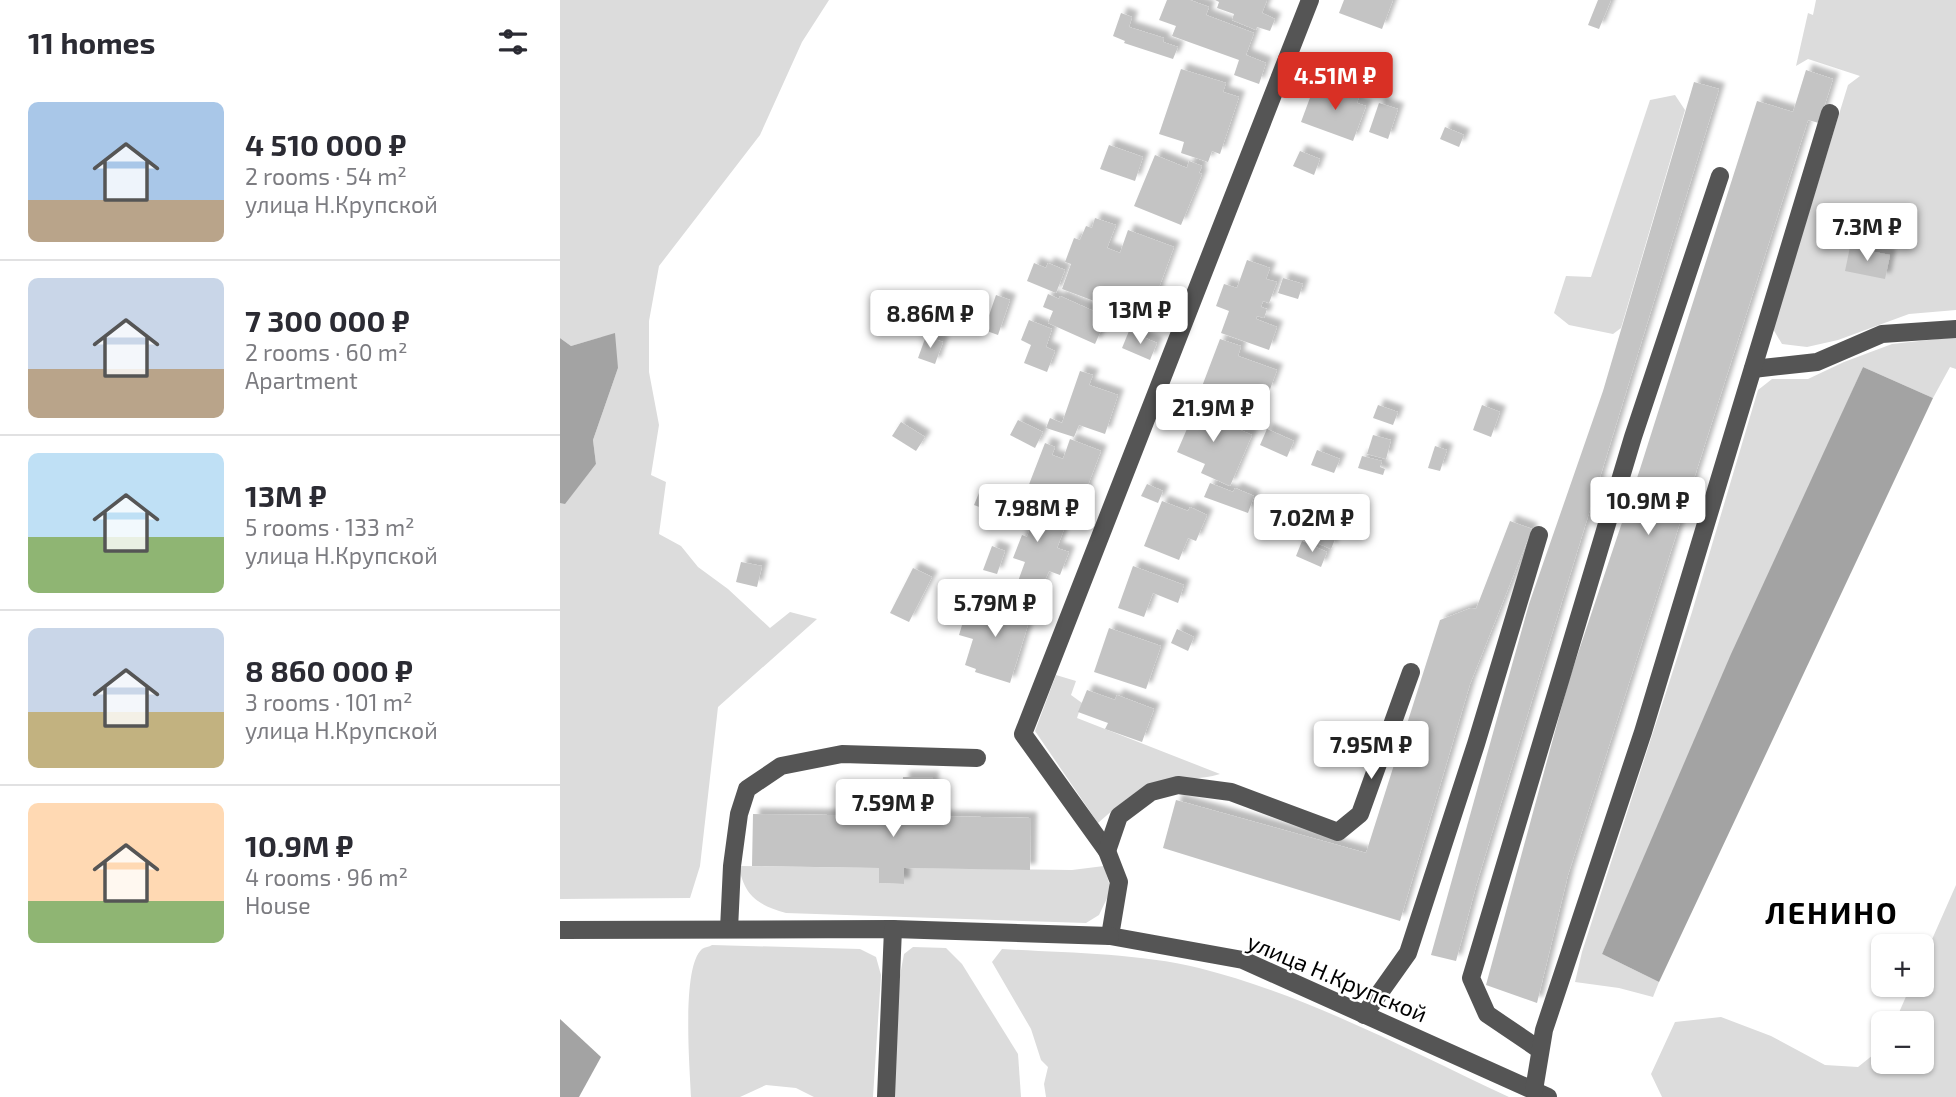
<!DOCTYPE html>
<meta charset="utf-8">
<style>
:root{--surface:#fff;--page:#f2f2f3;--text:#2b2b33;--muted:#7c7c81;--line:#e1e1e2;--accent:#d93025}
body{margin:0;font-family:"Exo 2",sans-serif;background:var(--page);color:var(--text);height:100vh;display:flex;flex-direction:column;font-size:26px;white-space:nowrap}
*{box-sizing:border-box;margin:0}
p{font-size:23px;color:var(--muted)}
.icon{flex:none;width:38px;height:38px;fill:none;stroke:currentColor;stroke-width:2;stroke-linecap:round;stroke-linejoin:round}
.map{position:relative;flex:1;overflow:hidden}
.drawer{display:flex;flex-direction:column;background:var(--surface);width:560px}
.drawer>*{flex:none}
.buttons{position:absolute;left:1311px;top:934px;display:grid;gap:14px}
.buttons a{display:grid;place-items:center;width:63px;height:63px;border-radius:10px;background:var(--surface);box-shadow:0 2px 5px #0004;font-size:35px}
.price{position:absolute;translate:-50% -60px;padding:0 16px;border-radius:7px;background:#fff;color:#222;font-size:23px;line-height:46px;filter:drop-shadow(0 2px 4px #0008)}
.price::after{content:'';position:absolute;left:50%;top:42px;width:21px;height:16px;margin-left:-10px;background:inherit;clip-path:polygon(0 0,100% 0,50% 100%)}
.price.on{background:var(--accent);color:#fff}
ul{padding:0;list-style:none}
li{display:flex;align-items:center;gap:21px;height:175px;padding:0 28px}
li+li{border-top:2px solid var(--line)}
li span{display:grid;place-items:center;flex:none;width:196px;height:140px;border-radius:10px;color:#555}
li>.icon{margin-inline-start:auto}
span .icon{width:84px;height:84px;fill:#fffc;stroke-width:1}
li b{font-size:30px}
h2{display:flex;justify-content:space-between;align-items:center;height:84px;padding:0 28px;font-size:30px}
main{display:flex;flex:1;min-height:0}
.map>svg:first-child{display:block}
.green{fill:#dcdcdc}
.water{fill:#a3a3a3}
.building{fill:#c4c4c4;filter:url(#shadow)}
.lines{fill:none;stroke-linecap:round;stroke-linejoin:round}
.minor{stroke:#555;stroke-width:18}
.labels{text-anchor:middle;stroke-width:5;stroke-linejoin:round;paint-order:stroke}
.street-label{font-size:23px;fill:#000;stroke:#fff}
.district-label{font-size:30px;font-weight:bold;letter-spacing:2px;fill:#000;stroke:#fff}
</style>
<main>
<section class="drawer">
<h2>11 homes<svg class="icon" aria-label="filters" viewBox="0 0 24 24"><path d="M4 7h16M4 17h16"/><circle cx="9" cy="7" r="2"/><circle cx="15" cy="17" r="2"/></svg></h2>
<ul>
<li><span style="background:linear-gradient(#a9c7e8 70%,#b9a48a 0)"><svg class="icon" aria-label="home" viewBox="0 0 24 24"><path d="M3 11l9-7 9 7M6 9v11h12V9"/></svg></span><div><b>4 510 000 ₽</b><p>2 rooms · 54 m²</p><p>улица Н.Крупской</p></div></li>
<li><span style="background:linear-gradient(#c9d6e8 65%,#b9a48a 0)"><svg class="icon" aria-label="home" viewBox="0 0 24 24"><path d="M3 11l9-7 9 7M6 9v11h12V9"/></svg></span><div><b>7 300 000 ₽</b><p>2 rooms · 60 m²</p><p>Apartment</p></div></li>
<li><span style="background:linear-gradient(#bfe0f5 60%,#8fb573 0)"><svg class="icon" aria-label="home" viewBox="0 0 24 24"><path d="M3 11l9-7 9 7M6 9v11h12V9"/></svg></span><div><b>13M ₽</b><p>5 rooms · 133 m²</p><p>улица Н.Крупской</p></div></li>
<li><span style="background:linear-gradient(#c9d6e8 60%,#c2b280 0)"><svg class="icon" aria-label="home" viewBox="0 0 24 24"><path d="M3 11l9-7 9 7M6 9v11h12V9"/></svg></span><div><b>8 860 000 ₽</b><p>3 rooms · 101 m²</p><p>улица Н.Крупской</p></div></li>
<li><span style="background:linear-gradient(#ffd9b3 70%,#8fb573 0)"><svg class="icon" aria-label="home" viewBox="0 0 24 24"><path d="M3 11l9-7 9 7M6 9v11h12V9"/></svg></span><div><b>10.9M ₽</b><p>4 rooms · 96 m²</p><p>House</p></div></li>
</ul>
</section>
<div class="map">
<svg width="1396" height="1097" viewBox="0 0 1396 1097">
<defs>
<filter id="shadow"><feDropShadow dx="6" dy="-6" stdDeviation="2" flood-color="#0004"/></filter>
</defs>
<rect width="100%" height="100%" fill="#fff"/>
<g class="green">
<path d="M0,0h269l-27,42 -42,93 -101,131 -10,55v51l10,53 -8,50 15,7 -7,52 22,12 17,21 30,22 42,39 20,-16 27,7 -99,88 -18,159 -10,32 -130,1v-396h5l31,-39 -3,-24 25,-72 -16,-31 -31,9 -11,-8z"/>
<path d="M1256,0h140v310l-47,4 -71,26 -31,7 -25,-3 -9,-15 75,-244 12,-9 -52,-17 -12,7 12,-53 5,2z"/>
<path d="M1115,95l10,15 -64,218 -8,6 -44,-9 -15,-12 12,-37 25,1 59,-177z"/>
<path d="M1396,337v32l-6,-2 -17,31 -70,-31 -261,587 57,28 -6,15 -34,-9 -44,-6 7,-30 110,-340 66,-222 14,-11h36l36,-17 48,-18z"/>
<path d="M496,675l20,6 -5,14 11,8 -5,15 143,56c-20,6 -37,4 -56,8 -27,5 -46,24 -66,41l-63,-92z"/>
<path d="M179,866l140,2v15l25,1v-16l168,2 32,-4 7,24 -12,25 -13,8 -300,-10c-28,-8 -42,-17 -47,-47z"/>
<path d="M1396,885v212h-294l-11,-23 24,-52 46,-5 50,19 54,29 33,2 25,-20v15h39v-38h-28l17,-39h11v-23z"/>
<path d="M152,945l148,4 16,8 5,18 -8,122h-59l-18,-9 -30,-3 -26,12h-49c-1,-28 -10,-130 11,-148 3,-2 7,-2 10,-4z"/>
<path d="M353,947l33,1 16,16 56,90 3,43h-127l5,-116 5,-27z"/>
<path d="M442,949c63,4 135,4 197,19 108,27 209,82 310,129h-463l-2,-13 4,-17 -7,-7 -10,-31 -39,-67z"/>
</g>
<g class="water">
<path d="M55,333l3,35 -25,72 3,24 -31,40 -5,-1v-165l11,8z"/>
<path d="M1303,367l70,31 -274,584 -57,-28 129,-300z"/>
<path d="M0,1019l41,38 -22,40h-19z"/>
</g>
<g class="building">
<path d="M607,0h23l19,7 -3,8 48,18 -8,22 20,8 -7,21 -25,-9 5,-15 -67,-24 4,-10 -17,-6z"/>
<path d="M655,0h52l-5,13 13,6 -5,12 -13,-4 -1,3 -24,-10 2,-6 -17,-6 2,-6z"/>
<path d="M784,0h49l-11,29 -43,-16z"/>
<path d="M1038,0h13l-12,29 -11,-4z"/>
<path d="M561,13l11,4 -3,10 35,11 -1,4 15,5 -5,12 -49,-16 1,-2 -12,-5z"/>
<path d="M621,69l45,14 -3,9 16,5 -19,57 -8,-3 -4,11 -27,-9 3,-11 -25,-8z"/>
<path d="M1246,70l27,9 -14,44 -11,-3 -240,755 -31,128 -51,-18 83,-305 71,-211 117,-368 36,11z"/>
<path d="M1134,82l25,7 -168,548 -75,249 -20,75 -25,-6 98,-351 74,-213z"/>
<path d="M754,87l13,5 2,-5 12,4 1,-3 18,6 -3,9 9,3 -13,35 -52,-19z"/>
<path d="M819,103l19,6 -10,30 -19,-7z"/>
<path d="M885,127l19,8 -5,12 -19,-8z"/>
<path d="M549,145l34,12 -8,24 -35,-12z"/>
<path d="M740,151l20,8 -6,16 -21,-9z"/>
<path d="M595,155l32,13 2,-7 13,5 -3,7 3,1 -21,51 -47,-19z"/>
<path d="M535,218l21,7 -9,23 13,5 8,-23 46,17 -27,73 -24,-9 -2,7 -22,-8 3,-6 -40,-15 9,-25 -6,-2 9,-24 6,2 6,-14 6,2z"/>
<path d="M1290,247l40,8 -5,24 -40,-8z"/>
<path d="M687,260l23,8 -4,11 11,3 -8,21 -6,-2 -2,6 6,2 -3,9 -7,-2 -1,3 21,8 -8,23 -48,-17 8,-22 -13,-5 8,-22 13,4z"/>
<path d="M474,263l12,5 2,-5 17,7 -9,23 -29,-12z"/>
<path d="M723,278l20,6 -5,15 -20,-6z"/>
<path d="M488,294l11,5 1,-3 47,21 -12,27 -47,-21 5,-12 -10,-4z"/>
<path d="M436,295l14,5 -12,35 -14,-5z"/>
<path d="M469,320l23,9 -6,18 9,4 -8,21 -23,-9 7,-18 -10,-5z"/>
<path d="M569,331l28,12 -7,17 -28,-12z"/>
<path d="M366,336l17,6 -8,22 -17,-6z"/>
<path d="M660,339l21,7 -3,10 39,14 -8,22 -10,-4 -7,19 -51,-18z"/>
<path d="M520,371l13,4 -4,10 29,10 -13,39 -26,-9 -5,12 -28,-9 4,-10 12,5z"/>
<path d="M626,395l12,5 -4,10 58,25 -22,51 -29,-13 4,-9 -28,-12 16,-37 -13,-6z"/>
<path d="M818,405l20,7 -5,13 -20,-7z"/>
<path d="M922,405l18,7 -9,25 -18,-7z"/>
<path d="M458,420l25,12 -8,16 -25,-13z"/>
<path d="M341,422l24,15 -9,14 -24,-15z"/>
<path d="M707,429l27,12 -7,16 -27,-12z"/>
<path d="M813,435l18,5 -5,19 -19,-5z"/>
<path d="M510,439l31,12 -21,55 -52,-19 17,-44 10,4 -3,8 11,4z"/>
<path d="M875,446l12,4 -7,21 -12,-3z"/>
<path d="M757,450l23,9 -6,14 -23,-8z"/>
<path d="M802,456l20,5 -2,6 5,2 -2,6 -25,-7z"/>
<path d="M650,483l23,9 2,-4 19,8 -6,17 -44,-16z"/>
<path d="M587,484l16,7 -5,12 -17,-7z"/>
<path d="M419,493l21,7 -5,13 -21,-8z"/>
<path d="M450,496l30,11 -2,6 28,11 -9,24 12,4 -9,23 -11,-4 -9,21 -23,-8 8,-22 -12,-4 9,-23 5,2 4,-11 -28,-10z"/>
<path d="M602,501l26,10 2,-4 17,8 -11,26 -8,-3 -9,22 -35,-14z"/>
<path d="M950,521l22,8 -62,155 -70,237 -237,-73 13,-48 190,53 74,-233 31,-12 5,1z"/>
<path d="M760,524l18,8 -7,17 -26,-11 5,-12 8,3z"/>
<path d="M742,541l25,11 -6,15 -25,-11z"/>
<path d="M432,546l13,5 -8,23 -14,-4z"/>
<path d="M181,562l21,4 -5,21 -21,-5z"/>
<path d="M573,566l51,19 -6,18 -25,-10 -9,24 -26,-9z"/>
<path d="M353,568l19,9 -23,45 -19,-9z"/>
<path d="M425,600l46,15 -21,68 -35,-11 1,-3 -11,-4 8,-26 -14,-4 7,-23 7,2 1,-6 8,2z"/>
<path d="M549,628l52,18 -15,43 -52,-17z"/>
<path d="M617,629l17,8 -6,14 -17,-8z"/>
<path d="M527,690l28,10 2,-5 37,14 -12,33 -37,-13 3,-6 -30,-11z"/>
<path d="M343,777h30l-1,39 99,2 -1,52 -126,-2v16l-25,-1v-15l-127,-2 1,-52 149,2z"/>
</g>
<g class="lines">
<g class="minor">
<path d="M750,0l-287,734 84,117 12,31 -9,54 133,24 305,137"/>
<path d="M1193,369l64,-7 65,-28 74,-5"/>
<path d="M547,851l12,-35 32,-24 27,-7 53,7 107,40 22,-18 51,-142"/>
<path d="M169,929l3,-63 7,-52 8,-25 34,-23 61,-12 135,4"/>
<path d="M0,930l333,-1 217,7"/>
<path d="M804,1015l44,-62 68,-209 63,-209"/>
<path d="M980,1050l-53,-36 -16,-36 162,-541 87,-261"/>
<path d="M974,1090l10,-60 99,-298 187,-619"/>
<path d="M326,1097l7,-168"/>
</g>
</g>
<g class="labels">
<g class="street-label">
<text transform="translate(777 978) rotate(23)" y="8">улица Н.Крупской</text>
</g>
<g class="district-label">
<text x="1272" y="924">ЛЕНИНО</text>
</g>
</g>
</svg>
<div class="buttons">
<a>+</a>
<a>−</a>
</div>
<b class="price on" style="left:775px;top:112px">4.51M ₽</b>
<b class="price" style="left:1307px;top:263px">7.3M ₽</b>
<b class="price" style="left:580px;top:346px">13M ₽</b>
<b class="price" style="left:370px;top:350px">8.86M ₽</b>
<b class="price" style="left:653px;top:444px">21.9M ₽</b>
<b class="price" style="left:1088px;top:537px">10.9M ₽</b>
<b class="price" style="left:477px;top:544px">7.98M ₽</b>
<b class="price" style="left:752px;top:554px">7.02M ₽</b>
<b class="price" style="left:435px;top:639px">5.79M ₽</b>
<b class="price" style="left:811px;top:781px">7.95M ₽</b>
<b class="price" style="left:333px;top:839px">7.59M ₽</b>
</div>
</main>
